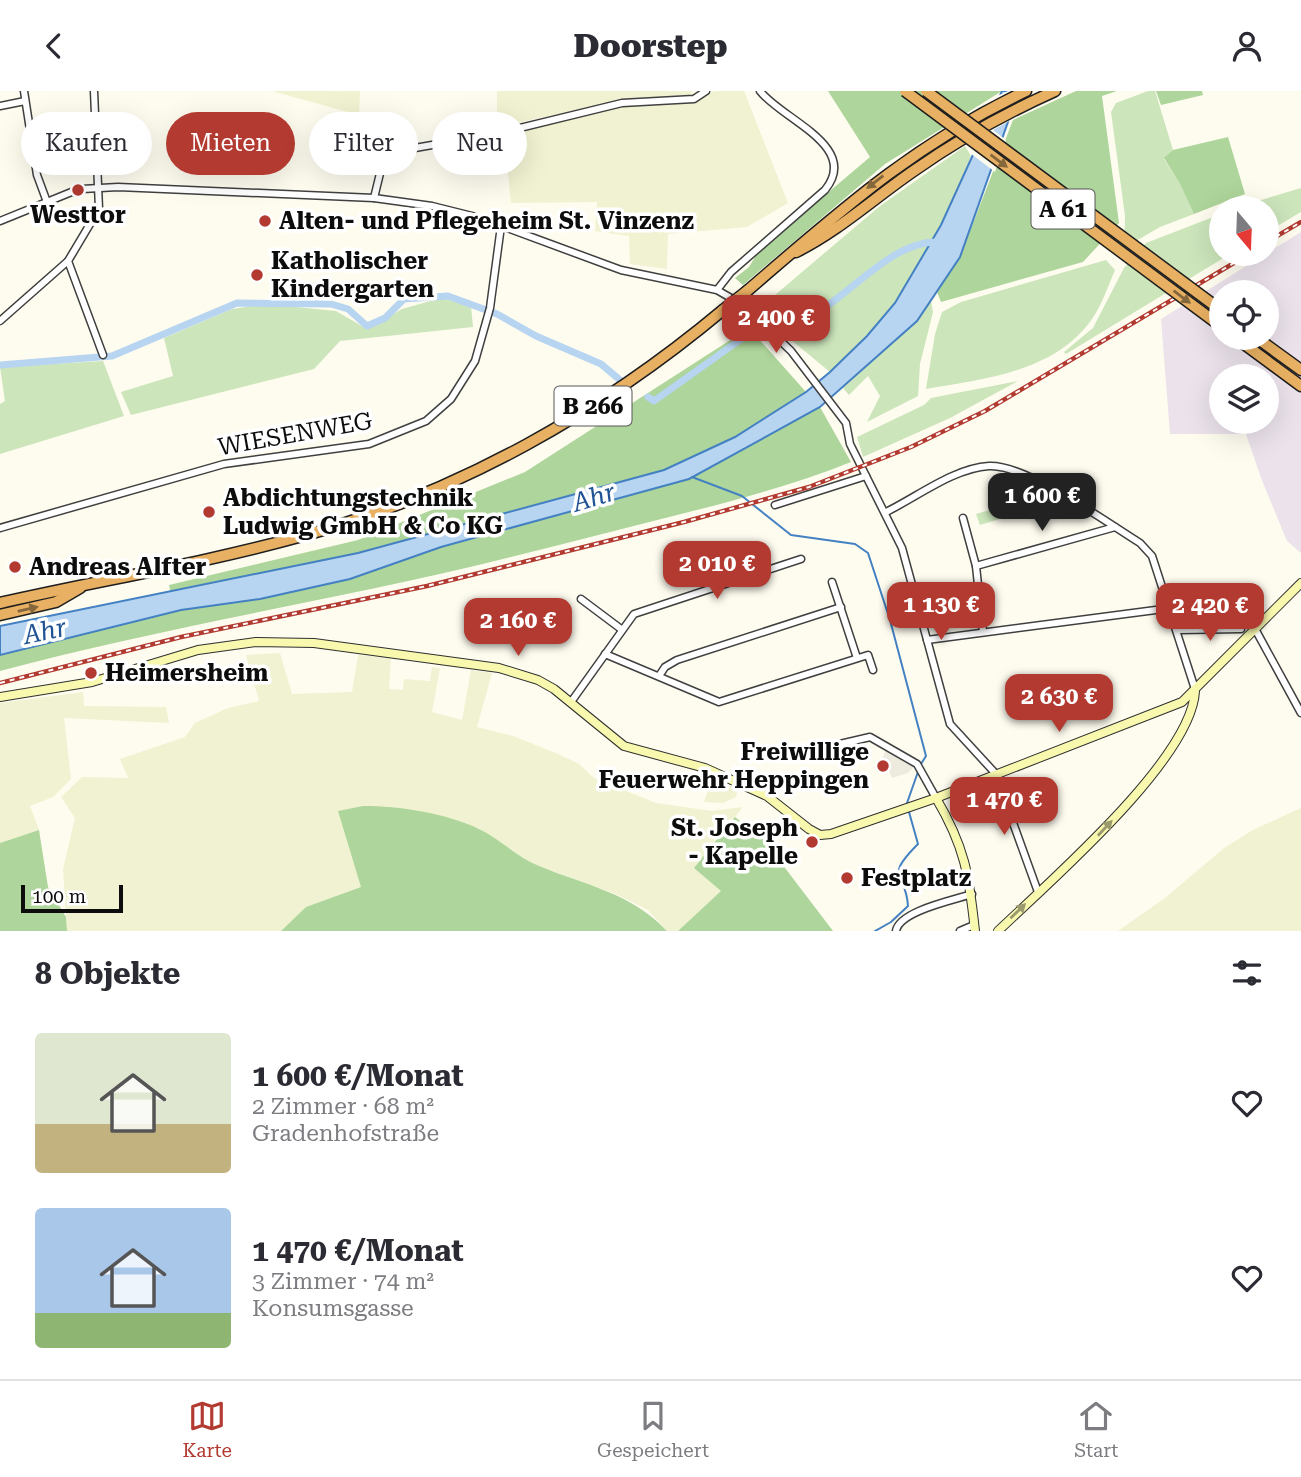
<!DOCTYPE html>
<html lang="de">
<meta charset="utf-8">
<style>
:root{--surface:#fff;--page:#f7f7f7;--text:#2b2b33;--muted:#7c7c81;--line:#e1e1e2;--accent:#b23a30}
body{margin:0;font-family:"Roboto Serif",serif;background:var(--page);color:var(--text);height:100vh;display:flex;flex-direction:column;font-size:26px;white-space:nowrap}
*{box-sizing:border-box;margin:0}
p{font-size:23px;color:var(--muted)}
.icon{flex:none;width:38px;height:38px;fill:none;stroke:currentColor;stroke-width:2;stroke-linecap:round;stroke-linejoin:round}
.map{position:relative;height:840px;overflow:hidden}
.sheet{display:flex;flex-direction:column;background:var(--surface);flex:1}
.sheet>*{flex:none}
.hud{position:absolute;left:21px;top:21px;width:700px;height:63px;display:flex;gap:14px}
.needle{width:46px;rotate:161deg}
.tools{position:absolute;left:1209px;top:105px;display:grid;gap:14px}
.tools a{display:grid;place-items:center;width:70px;height:70px;border-radius:50%;background:var(--surface);box-shadow:0 7px 28px #0002;font-size:35px}
.scale{position:absolute;left:21px;bottom:18px;width:102px;box-sizing:border-box;padding-left:7px;border:4px solid #0d0d0d;border-top:0;font-size:19px;line-height:24px;white-space:nowrap;color:#0d0d0d;-webkit-text-stroke:5px #fff;paint-order:stroke}
.price{position:absolute;translate:-50% -60px;padding:0 16px;border-radius:14px;background:var(--accent);color:#fff;font-size:23px;line-height:46px;filter:drop-shadow(0 2px 4px #0008)}
.price::after{content:'';position:absolute;left:50%;top:42px;width:21px;height:16px;margin-left:-10px;background:inherit;clip-path:polygon(0 0,100% 0,50% 100%)}
.price.active{background:#222;color:#fff}
ul{padding:0;list-style:none}
li{display:flex;align-items:center;gap:21px;height:175px;padding:0 35px}
li span{display:grid;place-items:center;flex:none;width:196px;height:140px;border-radius:7px;color:#555}
li>.icon{margin-inline-start:auto}
span .icon{width:84px;height:84px;fill:#fffc;stroke-width:1}
li b{font-size:30px}
h2{display:flex;justify-content:space-between;align-items:center;height:84px;padding:0 35px;font-size:30px}
.pill{padding:0 24px;border-radius:32px;background:var(--surface);box-shadow:0 7px 28px #0002;font-size:24px;line-height:63px}
.pill.active{background:var(--accent);color:#fff}
header{display:flex;justify-content:space-between;align-items:center;height:91px;padding:0 35px;background:var(--surface);font-size:32px;font-weight:800}
.tab-bar{display:flex;justify-content:space-around;align-items:center;height:98px;border-top:2px solid var(--line);background:var(--surface);font-size:19px;color:var(--muted)}
.tab-bar a{display:grid;justify-items:center;gap:4px}
.tab-bar .active{color:var(--accent)}
.map>svg:first-child{display:block}
.industrial{fill:#ebe2eb;fill-rule:evenodd}
.farmland{fill:#f0f2d1}
.green{fill:#cce5bb}
.forest{fill:#aed59b}
.plaza{fill:#edebde}
.water{fill:#b7d4f1;stroke:#4481c2;stroke-width:2}
.pier{fill:#fefcef}
.lines{fill:none;stroke-linecap:round;stroke-linejoin:round}
.stream{stroke:#4481c2;stroke-width:2}
.canal{stroke:#b7d4f1;stroke-width:7}
.street-casing{stroke:#404040;stroke-width:9}
.secondary-casing{stroke:#2f2f2f;stroke-width:10}
.highway-casing{stroke:#1e1e1e;stroke-width:13}
.street{stroke:#fff;stroke-width:6}
.secondary{stroke:#f8f8af;stroke-width:8}
.highway{stroke:#e8b062;stroke-width:10}
.rail-casing{stroke:#b23a30;stroke-width:4.5}
.rail{stroke:#fff;stroke-width:2;stroke-dasharray:5;stroke-linecap:butt}
.highway-bridge-casing{stroke:#1e1e1e;stroke-width:13;stroke-linecap:butt}
.highway-bridge{stroke:#e8b062;stroke-width:10}
.oneway{fill:#85673c}
.oneway2{fill:#9a9a6e}
.poi-dot{fill:#b23a30;stroke:#fff;stroke-width:2.5}
.labels{text-anchor:middle;stroke-width:7;stroke-linejoin:round;paint-order:stroke}
.shield{fill:#fff;stroke:#565656;stroke-width:2}
.shield-label{font-size:23px;font-weight:bold;fill:#0d0d0d}
.poi-label{font-size:24px;font-weight:bold;fill:#0d0d0d;stroke:#fff;text-anchor:start}
.street-label{font-size:24px;fill:#0d0d0d;stroke:#fff}
.water-label{font-size:26px;font-style:italic;fill:#215495;stroke:#fff}
</style>
<header><svg class="icon" aria-label="back" viewBox="0 0 24 24"><path d="M15 5l-7 7 7 7"/></svg>Doorstep<svg class="icon" aria-label="person" viewBox="0 0 24 24"><circle cx="12" cy="8" r="4"/><path d="M4 21q1-7 8-7t8 7"/></svg></header>
<div class="map">
<svg width="1301" height="840" viewBox="0 0 1301 840">
<rect width="100%" height="100%" fill="#fefcef"/>
<path class="industrial" d="M1301,141v321l-14,-12 -26,-63 -15,-44h-76l-9,-115zM1222,201h45v46h-45zM1222,285h45v46h-45z"/>
<g class="farmland">
<path d="M272,0h88l-1,24z"/>
<path d="M497,0h195l-2,5 -58,2 -135,29z"/>
<path d="M714,0h30l44,112 -41,24 -79,7 -1,35 -37,-5 -1,-28 -34,-5 2,-29 -86,1 -7,-69 123,-29 66,-2z"/>
<path d="M280,562l12,41 60,-2 6,-37 33,3 -2,31 14,1 1,-11 26,2 2,-14 8,1 -8,44 30,8 9,-50 21,3 -15,54 36,9 45,18 21,10 15,14 62,25 56,8 31,-4 -48,61 26,23 -43,40h-11l-19,-21 -32,-16 -81,-29 -57,-37 -117,59 -55,20 -25,24h-214l-4,-62 12,-51 -14,-21 21,-20 46,1 -8,-19 65,-22 10,-14 33,-15 31,-7 -13,-46z"/>
<path d="M83,601l1,14 82,1 3,16 -105,-5 7,61 -18,18 -23,9 9,24 -39,13v-140z"/>
<path d="M712,688l26,10 -2,8 -13,6 -19,-1z"/>
<path d="M1301,717v123h-183l47,-33 59,-50 29,-18z"/>
</g>
<g class="green">
<path d="M1148,0h7l18,59 -9,9 16,25 14,30 -34,13 -36,21 1,-32 -14,-104 5,-9z"/>
<path d="M965,55l6,10c-20,51 -44,105 -78,149 -18,24 -41,45 -63,67l-74,-61 124,-105z"/>
<path d="M1301,97v24l-34,20v-24h-33z"/>
<path d="M1221,123l1,40h8l-164,100 -2,-2 29,-24 31,-60 22,-25z"/>
<path d="M1106,169l9,10c-7,16 -13,35 -23,49 -37,53 -108,60 -166,70l9,-55 7,-22 19,-10z"/>
<path d="M441,207l30,8 2,21 -133,14 -26,28 -183,46 -10,-23 52,-16 -9,-38 68,-29 34,-5 70,7 31,18 35,-20z"/>
<path d="M931,210l2,11 -13,52 -2,32 -51,26 13,-26 -12,-20 -19,19 -6,-7 74,-67z"/>
<path d="M103,270l21,55 -124,38v-50l5,-3 -5,-34z"/>
<path d="M1018,290l-68,37 -87,39 -6,-20 67,-32 7,-7z"/>
<path d="M1010,413l3,11 -33,10 -4,-11z"/>
</g>
<g class="forest">
<path d="M828,0h174l-117,73 -142,121 -8,-7 14,-11 9,-15 112,-95z"/>
<path d="M1076,0h41l-15,5 17,127 -36,39 -142,40 -4,-10 23,-35 53,-137z"/>
<path d="M1156,0h46l1,4 -42,10z"/>
<path d="M1228,46l17,57 -51,20 -14,-30 -16,-26 9,-8z"/>
<path d="M749,237l57,64 -71,45 -71,33 -306,83 -187,41 -2,-9 189,-45 167,-68z"/>
<path d="M820,316l31,55c-75,30 -155,48 -233,68 -82,21 -164,42 -247,59 -124,26 -248,49 -371,82v-16l181,-45 79,-11 90,-20 91,-32 248,-68z"/>
<path d="M363,715c36,0 83,7 116,23 21,10 38,28 60,37 48,20 91,26 128,65h-386l25,-24 55,-20 -23,-76z"/>
<path d="M735,726l28,22 70,92h-155l43,-40 -27,-23z"/>
<path d="M39,739l9,57 18,30 1,14h-67v-88z"/>
</g>
<path class="plaza" d="M892,655l27,16 -11,11 -16,5 -9,-21 3,-8z"/>
<path class="water" d="M1002,0h17l-59,166 -43,64 -97,86 -131,72 -248,68 -91,32 -90,20 -79,11 -181,45v-29l358,-73 306,-83 71,-33 71,-45 24,-20 37,-36 28,-33 46,-78z"/>
<path class="pier" d="M1008,0h15l-10,28 -20,11 13,10 -11,32 -25,-19 25,-56z"/>
<g class="lines">
<g class="stream">
<path d="M692,386l50,19 49,39 64,9 13,9 22,67 36,136 -5,8"/>
<path d="M907,712l12,-34"/>
<path d="M875,840l16,-9 17,-16c-2,-35 -25,-27 10,-62l-9,-32"/>
</g>
<g class="canal">
<path d="M794,233c48,-16 94,-85 145,-82"/>
<path d="M0,274l112,-9 125,-53 94,1 17,5 19,17 18,-8 19,-19 44,-3 49,18 39,22 65,28 19,16"/>
<path d="M648,306l6,4 97,-69"/>
</g>
<defs>
<g id="street">
<path d="M24,0l13,84 10,27"/>
<path d="M0,15l25,-5"/>
<path d="M82,98l36,-2 256,11 58,8 48,12 141,52 96,20 26,15 48,46 55,72 4,21 52,104 48,176 45,49 43,119"/>
<path d="M374,107l10,-41 8,-5 103,-18 127,-31 72,-4 12,-8"/>
<path d="M0,130l74,-30"/>
<path d="M68,170l35,94"/>
<path d="M717,199l14,-18 94,-82c36,-44 -44,-71 -65,-99"/>
<path d="M0,230l68,-60 31,-52 -5,-118"/>
<path d="M775,414l91,-29"/>
<path d="M886,421c31,-15 68,-44 103,-46 37,-2 117,56 151,77l12,13 43,133"/>
<path d="M963,427l13,48 7,66"/>
<path d="M0,437l224,-64 145,-20 57,-23 25,-22 24,-38 15,-53 11,-82"/>
<path d="M976,475l139,-39"/>
<path d="M832,491l25,76"/>
<path d="M581,508l40,30"/>
<path d="M1254,536l47,86"/>
<path d="M1178,539l63,-1"/>
<path d="M927,549l244,-32"/>
<path d="M605,563l114,48 149,-47 5,15"/>
<path d="M659,585l6,-9 12,-7 164,-53"/>
<path d="M571,611l63,-88 167,-55"/>
<path d="M810,660l60,-14 47,27 19,34"/>
<path d="M896,840c3,-20 58,-31 76,-37"/>
<path d="M960,840l14,-6"/>
</g>
<g id="secondary">
<path d="M0,606l92,-15 106,-32 58,-8 58,1 185,25 39,12 16,9 70,57 81,22 62,28 42,33 11,6 11,-1 105,-36 246,-96 119,-119"/>
<path d="M936,707c29,49 33,77 39,133"/>
<path d="M998,840c50,-48 194,-172 197,-240"/>
</g>
<g id="highway">
<path d="M796,161c44,-22 78,-54 119,-82 44,-31 91,-57 140,-79"/>
<path d="M747,200c92,-79 167,-147 279,-200"/>
<path d="M1236,247l65,48"/>
<path d="M1257,247l44,32"/>
<path d="M0,512c102,-23 205,-40 306,-68 154,-43 295,-123 417,-225"/>
<path d="M0,524l56,-13 24,-14"/>
</g>
</defs>
<use href="#street" class="street-casing"/>
<use href="#secondary" class="secondary-casing"/>
<use href="#highway" class="highway-casing"/>
<use href="#street" class="street"/>
<use href="#secondary" class="secondary"/>
<use href="#highway" class="highway"/>
<defs>
<g id="rail">
<path d="M1267,151l34,-20"/>
<path d="M0,592l181,-46 246,-51 257,-64 125,-35 102,-40 74,-36 264,-157"/>
</g>
</defs>
<use href="#rail" class="rail-casing"/>
<use href="#rail" class="rail"/>
<defs>
<g id="highway-bridge">
<path d="M905,0l317,236"/>
<path d="M926,0l296,220"/>
<path d="M723,219l24,-19"/>
</g>
</defs>
<use href="#highway-bridge" class="highway-bridge-casing"/>
<use href="#highway-bridge" class="highway-bridge"/>
</g>
<defs><path id="oneway-solid" d="M-6-.8H1V-3.2L6.5 0L1 3.2V.8H-6Z" transform="scale(1.75)"/></defs>
<g class="oneway">
<use href="#oneway-solid" transform="translate(999 70) rotate(37)"/>
<use href="#oneway-solid" transform="translate(875 91) rotate(142)"/>
<use href="#oneway-solid" transform="translate(1182 206) rotate(37)"/>
<use href="#oneway-solid" transform="translate(28 518) rotate(-13)"/>
</g>
<g class="oneway2">
<use href="#oneway-solid" transform="translate(1105 737) rotate(-47)"/>
<use href="#oneway-solid" transform="translate(1018 820) rotate(-44)"/>
</g>
<g class="poi-dot">
<circle cx="78" cy="99" r="7"/>
<circle cx="265" cy="130" r="7"/>
<circle cx="257" cy="184" r="7"/>
<circle cx="209" cy="421" r="7"/>
<circle cx="15" cy="476" r="7"/>
<circle cx="91" cy="582" r="7"/>
<circle cx="883" cy="675" r="7"/>
<circle cx="812" cy="751" r="7"/>
<circle cx="847" cy="787" r="7"/>
</g>
<g class="labels">
<g class="shield">
<rect x="1031.5" y="98.5" width="63" height="39" rx="5"/>
<rect x="554.5" y="295.5" width="77" height="39" rx="5"/>
</g>
<g class="shield-label">
<text x="1063" y="126">A 61</text>
<text x="593" y="323">B 266</text>
</g>
<g class="poi-label">
<text x="78" y="132" text-anchor="middle">Westtor</text>
<text x="279" y="138">Alten- und Pflegeheim St. Vinzenz</text>
<text x="271" y="178">Katholischer<tspan x="271" dy="28">Kindergarten</tspan></text>
<text x="223" y="415">Abdichtungstechnik<tspan x="223" dy="28">Ludwig GmbH &amp; Co KG</tspan></text>
<text x="29" y="484">Andreas Alfter</text>
<text x="105" y="590">Heimersheim</text>
<text x="869" y="669" text-anchor="end">Freiwillige<tspan x="869" dy="28">Feuerwehr Heppingen</tspan></text>
<text x="798" y="745" text-anchor="end">St. Joseph<tspan x="798" dy="28">- Kapelle</tspan></text>
<text x="861" y="795">Festplatz</text>
</g>
<g class="street-label">
<text transform="translate(295 343) rotate(-10)" y="8">WIESENWEG</text>
</g>
<g class="water-label">
<text transform="translate(594 406) rotate(-17)" y="9">Ahr</text>
<text transform="translate(45 540) rotate(-12)" y="9">Ahr</text>
</g>
</g>
</svg>
<div class="tools">
<a><svg class="needle" viewBox="-14 -14 28 28"><path d="M0-13l5 13h-10z" fill="#e53935"/><path d="M0 13l5-13h-10z" fill="#7c7c81"/></svg></a>
<a><svg class="icon" aria-label="locate" viewBox="0 0 24 24"><circle cx="12" cy="12" r="6"/><path d="M12 2v4M12 18v4M2 12h4M18 12h4"/></svg></a>
<a><svg class="icon" aria-label="layers" viewBox="0 0 24 24"><path d="M12 4l9 5-9 5-9-5zM3 14l9 5 9-5"/></svg></a>
</div>
<div class="scale">100 m</div>
<b class="price" style="left:776px;top:264px">2 400 €</b>
<b class="price active" style="left:1042px;top:442px">1 600 €</b>
<b class="price" style="left:717px;top:510px">2 010 €</b>
<b class="price" style="left:941px;top:551px">1 130 €</b>
<b class="price" style="left:1210px;top:552px">2 420 €</b>
<b class="price" style="left:518px;top:567px">2 160 €</b>
<b class="price" style="left:1059px;top:643px">2 630 €</b>
<b class="price" style="left:1004px;top:746px">1 470 €</b>
<div class="hud">
<a class="pill">Kaufen</a>
<a class="pill active">Mieten</a>
<a class="pill">Filter</a>
<a class="pill">Neu</a>
</div>
</div>
<section class="sheet">
<h2>8 Objekte<svg class="icon" aria-label="filters" viewBox="0 0 24 24"><path d="M4 7h16M4 17h16"/><circle cx="9" cy="7" r="2"/><circle cx="15" cy="17" r="2"/></svg></h2>
<ul>
<li><span style="background:linear-gradient(#dfe7d0 65%,#c2b280 0)"><svg class="icon" aria-label="home" viewBox="0 0 24 24"><path d="M3 11l9-7 9 7M6 9v11h12V9"/></svg></span><div><b>1 600 €/Monat</b><p>2 Zimmer · 68 m²</p><p>Gradenhofstraße</p></div><svg class="icon" aria-label="heart" viewBox="0 0 24 24"><path d="M12 20l-8-8c-3-5 5-10 8-4 3-6 11-1 8 4z"/></svg></li>
<li><span style="background:linear-gradient(#a9c7e8 75%,#8fb573 0)"><svg class="icon" aria-label="home" viewBox="0 0 24 24"><path d="M3 11l9-7 9 7M6 9v11h12V9"/></svg></span><div><b>1 470 €/Monat</b><p>3 Zimmer · 74 m²</p><p>Konsumsgasse</p></div><svg class="icon" aria-label="heart" viewBox="0 0 24 24"><path d="M12 20l-8-8c-3-5 5-10 8-4 3-6 11-1 8 4z"/></svg></li>
</ul>
</section>
<nav class="tab-bar">
<a class="active"><svg class="icon" aria-label="map" viewBox="0 0 24 24"><path d="M3 6l6-2 6 2 6-2v14l-6 2-6-2-6 2zM9 4v14M15 6v14"/></svg>Karte</a>
<a><svg class="icon" aria-label="saved" viewBox="0 0 24 24"><path d="M7 4h10v16l-5-4-5 4z"/></svg>Gespeichert</a>
<a><svg class="icon" aria-label="home" viewBox="0 0 24 24"><path d="M3 11l9-7 9 7M6 9v11h12V9"/></svg>Start</a>
</nav>
